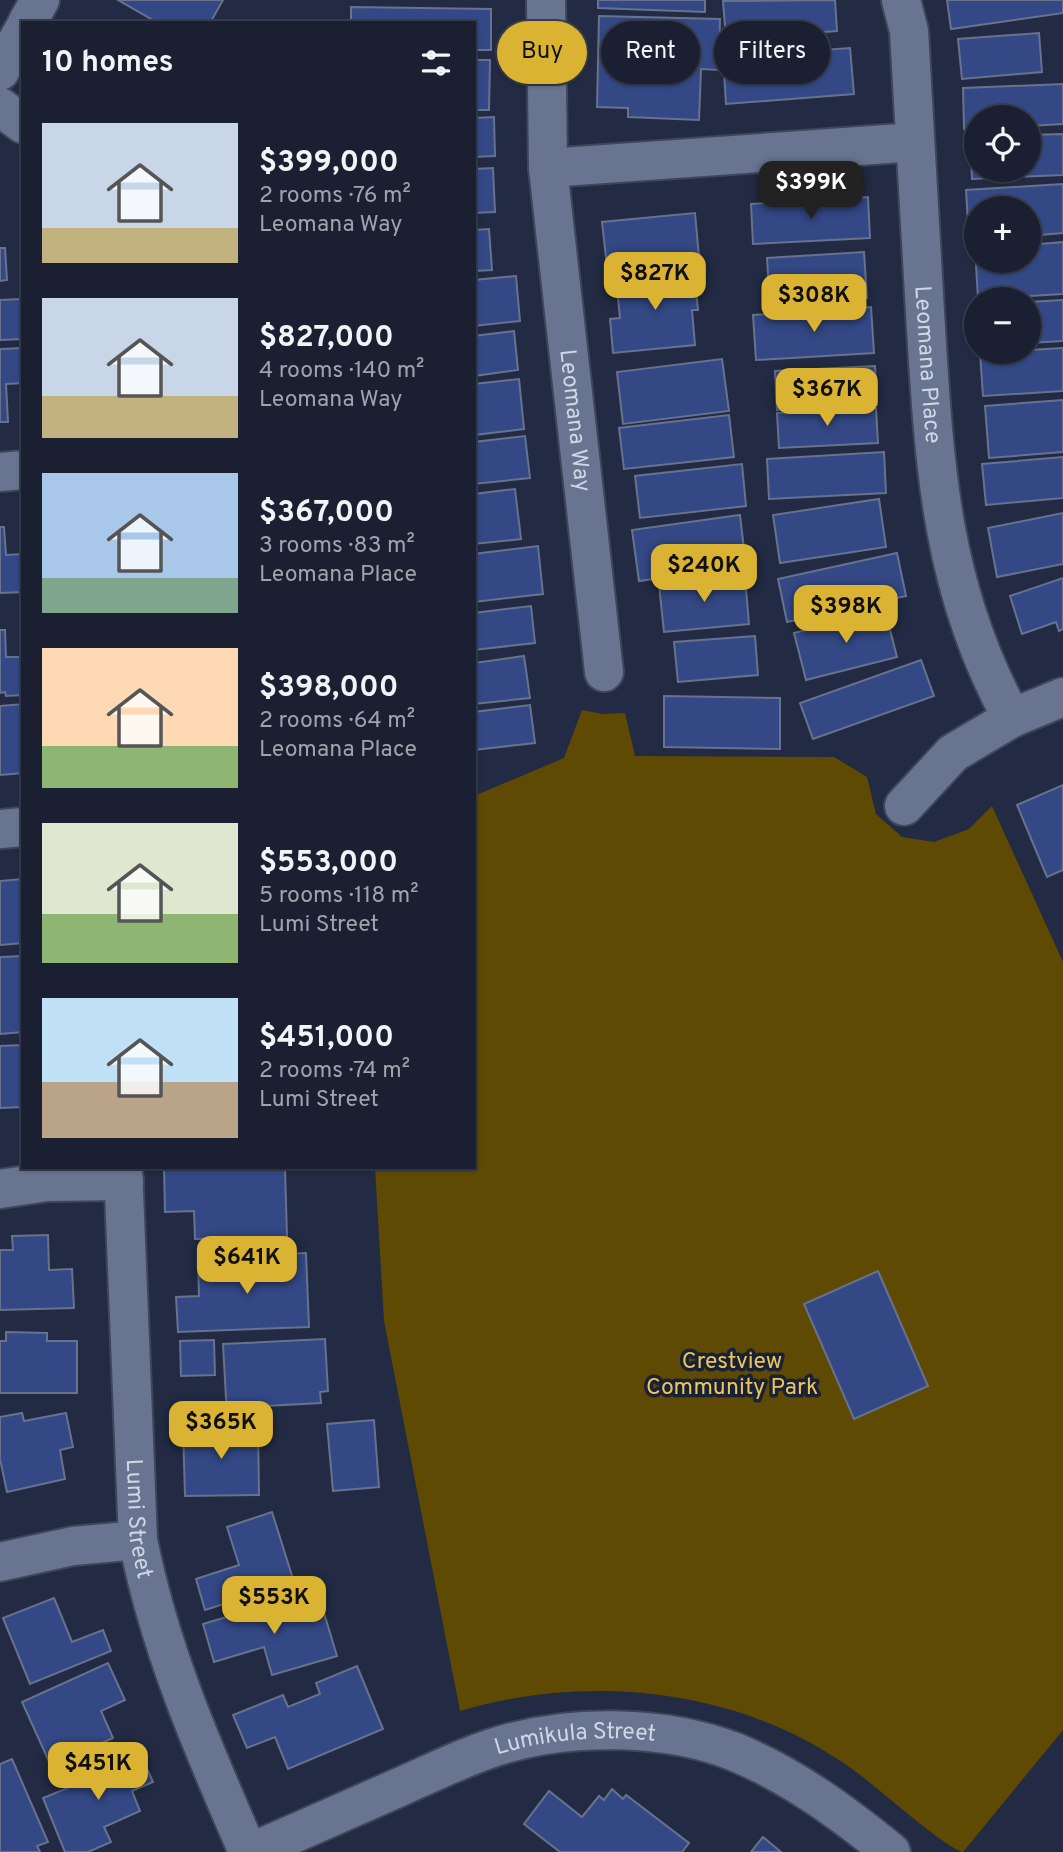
<!DOCTYPE html>
<meta charset="utf-8">
<style>
:root{--surface:#1a2032;--page:#272d3e;--text:#f1f3f6;--muted:#9fa3ac;--line:#383e4d;--accent:#dab333}
body{margin:0;font-family:Overpass,sans-serif;background:var(--page);color:var(--text);height:100vh;display:flex;flex-direction:column;font-size:26px;white-space:nowrap}
*{box-sizing:border-box;margin:0}
p{font-size:23px;color:var(--muted)}
.icon{flex:none;width:38px;height:38px;fill:none;stroke:currentColor;stroke-width:2;stroke-linecap:round;stroke-linejoin:round}
.map{position:relative;flex:1;overflow:hidden}
.details{position:absolute;left:21px;top:21px;width:455px;height:1148px;display:flex;flex-direction:column;background:var(--surface);border-radius:0px;box-shadow:0 2px 5px #0004,0 0 0 2px var(--line)}
.details>*{flex:none}
.banner{position:absolute;left:497px;top:21px;width:460px;height:63px;display:flex;gap:14px}
.fabs{position:absolute;left:964px;top:105px;display:grid;gap:14px}
.fabs a{display:grid;place-items:center;width:77px;height:77px;border-radius:50%;background:var(--surface);box-shadow:0 2px 5px #0004,0 0 0 2px var(--line);font-size:35px}
.price{position:absolute;translate:-50% -60px;padding:0 16px;border-radius:14px;background:var(--accent);color:#111;font-size:23px;line-height:46px;filter:drop-shadow(0 2px 4px #0008)}
.price::after{content:'';position:absolute;left:50%;top:42px;width:21px;height:16px;margin-left:-10px;background:inherit;clip-path:polygon(0 0,100% 0,50% 100%)}
.price.current{background:#222;color:#fff}
ul{padding:0;list-style:none}
li{display:flex;align-items:center;gap:21px;height:175px;padding:0 21px}
li span{display:grid;place-items:center;flex:none;width:196px;height:140px;border-radius:0px;color:#555}
li>.icon{margin-inline-start:auto}
span .icon{width:84px;height:84px;fill:#fffc;stroke-width:1}
li b{font-size:30px}
h2{display:flex;justify-content:space-between;align-items:center;height:84px;padding:0 21px;font-size:30px}
.tag{padding:0 24px;border-radius:32px;background:var(--surface);box-shadow:0 2px 5px #0004,0 0 0 2px var(--line);font-size:24px;line-height:63px}
.tag.current{background:var(--accent);color:#111}
.map>svg:first-child{display:block}
.green{fill:#5f4a03}
.building{fill:#334885;stroke:#67728e;stroke-width:2}
.lines{fill:none;stroke-linecap:round;stroke-linejoin:round}
.minor-casing{stroke:#3f465a;stroke-width:42}
.minor{stroke:#697590;stroke-width:38}
.labels{text-anchor:middle;stroke-width:7;stroke-linejoin:round;paint-order:stroke}
.street-label{font-size:23px;fill:#cfd6e5;stroke:#192138}
.park-label{font-size:23px;fill:#ecc657;stroke:#192138}
</style>
<div class="map">
<svg width="1063" height="1852" viewBox="0 0 1063 1852">
<rect width="100%" height="100%" fill="#222b43"/>
<path class="green" d="M582,710l20,4 23,-1 10,43 199,1 33,20 9,37 26,23 32,5 35,-13 23,-23 71,156v768l-100,122c-20,-5 -91,-70 -115,-86 -111,-78 -260,-93 -388,-55l-76,-390 -9,-154h99v-371l90,-38z"/>
<g class="building">
<path d="M118,0h105l-13,23h-52z"/>
<path d="M598,0h107v12l-107,-4z"/>
<path d="M835,0l2,31 -111,8 -3,-38z"/>
<path d="M947,0h116v13l-112,16z"/>
<path d="M351,7l140,2v41h-17v-27h-123z"/>
<path d="M599,16l121,3 -1,51 -18,-1 -2,51 -71,-3v-9l-31,-1z"/>
<path d="M1039,33l3,39 -80,7 -4,-40z"/>
<path d="M850,48l4,46 -128,10 -3,-47z"/>
<path d="M474,60h16l-1,50h-15z"/>
<path d="M1063,84v40l-34,2v-9h-53v11l-12,1 -1,-41z"/>
<path d="M494,117l1,39 -21,1v-39z"/>
<path d="M1063,134v41l-91,4 -2,-41h6v32h53v-35z"/>
<path d="M493,168l2,44 -21,1v-44z"/>
<path d="M1063,184v49l-34,3v-28h-53v31h-7l-3,-49z"/>
<path d="M868,197l2,41 -117,6 -2,-40z"/>
<path d="M695,213l4,44 -92,9 -5,-44z"/>
<path d="M489,229l3,41 -18,1v-41z"/>
<path d="M1063,242v52l-85,5 -3,-51 1,13h53v-16z"/>
<path d="M0,248h5l2,32 -7,1z"/>
<path d="M864,252l3,46 -97,6 -3,-46z"/>
<path d="M694,271l4,39h-6l3,35 -82,8 -3,-34 10,-1 -4,-39z"/>
<path d="M516,276l4,45 -46,5v-46z"/>
<path d="M20,299l2,40 -22,1v-40z"/>
<path d="M1063,300v41l-34,2v-41z"/>
<path d="M976,305v42h-5l-2,-41z"/>
<path d="M871,307l3,46 -118,7 -3,-45z"/>
<path d="M514,331l4,39 -44,6v-40z"/>
<path d="M23,348v35l-17,1 2,38h-8v-73z"/>
<path d="M1063,348v43l-80,5 -3,-43z"/>
<path d="M722,359l7,52 -106,13 -6,-52z"/>
<path d="M875,366l2,39 -100,5 -2,-39z"/>
<path d="M519,379l5,50 -50,6v-51z"/>
<path d="M1063,400v52l-74,6 -4,-52z"/>
<path d="M876,408l2,35 -99,5 -2,-35z"/>
<path d="M729,415l5,42 -110,12 -5,-41z"/>
<path d="M525,436l5,42 -56,6v-42z"/>
<path d="M884,452l2,41 -117,6 -2,-40z"/>
<path d="M1063,457v41l-77,7 -4,-41z"/>
<path d="M742,464l4,42 -106,12 -5,-42z"/>
<path d="M515,489l6,50 -47,5v-50z"/>
<path d="M879,499l7,48 -106,16 -7,-48z"/>
<path d="M1063,513v51l-66,13 -9,-49z"/>
<path d="M740,515l6,51 -107,15 -7,-51z"/>
<path d="M0,527h4l2,28 17,-1v38l-23,1z"/>
<path d="M538,546l5,48 -69,8v-48z"/>
<path d="M897,553l9,43 -119,26 -9,-43z"/>
<path d="M745,577l4,47 -85,8 -5,-47z"/>
<path d="M1063,578v51l-4,2 -3,-9 -34,12 -12,-38z"/>
<path d="M531,606l4,37 -61,7v-37z"/>
<path d="M885,610l12,47 -91,23 -12,-47z"/>
<path d="M0,630h5l1,27h17v38l-17,1 -1,-4 -5,1z"/>
<path d="M755,636l3,39 -80,7 -4,-40z"/>
<path d="M524,656l6,42 -56,6v-41z"/>
<path d="M921,660l13,36 -121,43 -13,-36z"/>
<path d="M664,696l116,2v51l-116,-2z"/>
<path d="M23,704v69l-23,2v-69z"/>
<path d="M530,705l5,38 -61,7v-38z"/>
<path d="M1063,785v85l-16,7 -30,-72z"/>
<path d="M23,879v64l-23,2v-64z"/>
<path d="M23,956v76l-23,2v-77z"/>
<path d="M23,1045v62l-23,1v-62z"/>
<path d="M164,1167l121,1 2,69 -92,2 -1,-28 -29,1z"/>
<path d="M48,1235l1,35 23,-1 2,39 -74,2v-60h13l-1,-14z"/>
<path d="M306,1253l3,74 -131,5 -2,-35 23,-1 -1,-38 33,-1v14l35,-1v-15z"/>
<path d="M878,1271l50,115 -74,33 -50,-115z"/>
<path d="M6,1332l41,1v8h30v52h-77v-52h6z"/>
<path d="M325,1339l3,52 -8,1 1,11 -55,3 1,8 -40,2 -4,-72z"/>
<path d="M214,1340l1,35 -34,1 -1,-35z"/>
<path d="M22,1413l2,8 42,-8 7,34 -13,3 5,29 -58,13 -7,-33v-42z"/>
<path d="M374,1420l5,67 -46,4 -6,-67z"/>
<path d="M258,1427l1,68 -74,1 -2,-68z"/>
<path d="M272,1512l22,70 -89,28 -9,-31 43,-14 -12,-38z"/>
<path d="M54,1598l18,44 31,-12 8,21 -81,33 -27,-66z"/>
<path d="M309,1599l5,17 10,-3 13,43 -65,19 -8,-28 -50,15 -11,-38 57,-17 1,6z"/>
<path d="M108,1663l17,37 -24,11 12,27 -62,28 -29,-64z"/>
<path d="M357,1666l26,63 -95,40 -13,-32 -28,11 -14,-33 50,-20 5,12 32,-13 -4,-11z"/>
<path d="M138,1748l15,34 -21,9 8,20 -36,16 7,15 -23,10h-23l-22,-54 37,-15 -3,-9z"/>
<path d="M12,1759l36,83 -11,4 3,6h-40v-88z"/>
<path d="M612,1789l11,10 3,-4 63,48 -7,9h-122l-36,-28 25,-33 33,26 17,-21 5,4z"/>
<path d="M763,1837l18,15h-30z"/>
</g>
<g class="lines">
<defs>
<g id="minor">
<path id="s1" d="M546,0l2,168 56,504"/>
<path id="s2" d="M901,0l8,31c5,94 10,188 16,281 9,147 14,274 87,406"/>
<path d="M27,23l13,-23"/>
<path d="M0,71l23,-40"/>
<path d="M0,107l23,17"/>
<path d="M548,168l367,-26"/>
<path d="M0,472l23,-2"/>
<path d="M904,806l49,-53 59,-35 51,-21"/>
<path d="M0,829l23,-2"/>
<path id="s3" d="M123,1167l15,373c22,111 65,208 110,312"/>
<path d="M0,1189l47,-7 77,-1"/>
<path d="M0,1562l73,-16 65,-6"/>
<path id="s4" d="M252,1852c50,-22 100,-44 150,-66 34,-15 68,-32 103,-42 70,-20 162,-19 230,8 58,24 108,61 156,100"/>
</g>
</defs>
<use href="#minor" class="minor-casing"/>
<use href="#minor" class="minor"/>
</g>
<g class="labels">
<g class="street-label">
<text dy="8" stroke="none"><textPath href="#s2" startOffset="366">Leomana Place</textPath></text>
<text dy="8" stroke="none"><textPath href="#s1" startOffset="422">Leomana Way</textPath></text>
<text dy="8" stroke="none"><textPath href="#s3" startOffset="352">Lumi Street</textPath></text>
<text dy="8" stroke="none"><textPath href="#s4" startOffset="346">Lumikula Street</textPath></text>
</g>
<g class="park-label">
<text x="732" y="1368">Crestview<tspan x="732" dy="26">Community Park</tspan></text>
</g>
</g>
</svg>
<div class="fabs">
<a><svg class="icon" aria-label="locate" viewBox="0 0 24 24"><circle cx="12" cy="12" r="6"/><path d="M12 2v4M12 18v4M2 12h4M18 12h4"/></svg></a>
<a>+</a>
<a>−</a>
</div>
<b class="price current" style="left:811px;top:221px">$399K</b>
<b class="price" style="left:655px;top:312px">$827K</b>
<b class="price" style="left:814px;top:334px">$308K</b>
<b class="price" style="left:827px;top:428px">$367K</b>
<b class="price" style="left:704px;top:604px">$240K</b>
<b class="price" style="left:846px;top:645px">$398K</b>
<b class="price" style="left:247px;top:1296px">$641K</b>
<b class="price" style="left:221px;top:1461px">$365K</b>
<b class="price" style="left:274px;top:1636px">$553K</b>
<b class="price" style="left:98px;top:1802px">$451K</b>
<div class="banner">
<a class="tag current">Buy</a>
<a class="tag">Rent</a>
<a class="tag">Filters</a>
</div>
<section class="details">
<h2>10 homes<svg class="icon" aria-label="filters" viewBox="0 0 24 24"><path d="M4 7h16M4 17h16"/><circle cx="9" cy="7" r="2"/><circle cx="15" cy="17" r="2"/></svg></h2>
<ul>
<li><span style="background:linear-gradient(#c9d6e8 75%,#c2b280 0)"><svg class="icon" aria-label="home" viewBox="0 0 24 24"><path d="M3 11l9-7 9 7M6 9v11h12V9"/></svg></span><div><b>$399,000</b><p>2 rooms · 76 m²</p><p>Leomana Way</p></div></li>
<li><span style="background:linear-gradient(#c9d6e8 70%,#c2b280 0)"><svg class="icon" aria-label="home" viewBox="0 0 24 24"><path d="M3 11l9-7 9 7M6 9v11h12V9"/></svg></span><div><b>$827,000</b><p>4 rooms · 140 m²</p><p>Leomana Way</p></div></li>
<li><span style="background:linear-gradient(#a9c7e8 75%,#7fa58c 0)"><svg class="icon" aria-label="home" viewBox="0 0 24 24"><path d="M3 11l9-7 9 7M6 9v11h12V9"/></svg></span><div><b>$367,000</b><p>3 rooms · 83 m²</p><p>Leomana Place</p></div></li>
<li><span style="background:linear-gradient(#ffd9b3 70%,#8fb573 0)"><svg class="icon" aria-label="home" viewBox="0 0 24 24"><path d="M3 11l9-7 9 7M6 9v11h12V9"/></svg></span><div><b>$398,000</b><p>2 rooms · 64 m²</p><p>Leomana Place</p></div></li>
<li><span style="background:linear-gradient(#dfe7d0 65%,#8fb573 0)"><svg class="icon" aria-label="home" viewBox="0 0 24 24"><path d="M3 11l9-7 9 7M6 9v11h12V9"/></svg></span><div><b>$553,000</b><p>5 rooms · 118 m²</p><p>Lumi Street</p></div></li>
<li><span style="background:linear-gradient(#bfe0f5 60%,#b9a48a 0)"><svg class="icon" aria-label="home" viewBox="0 0 24 24"><path d="M3 11l9-7 9 7M6 9v11h12V9"/></svg></span><div><b>$451,000</b><p>2 rooms · 74 m²</p><p>Lumi Street</p></div></li>
</ul>
</section>
</div>
